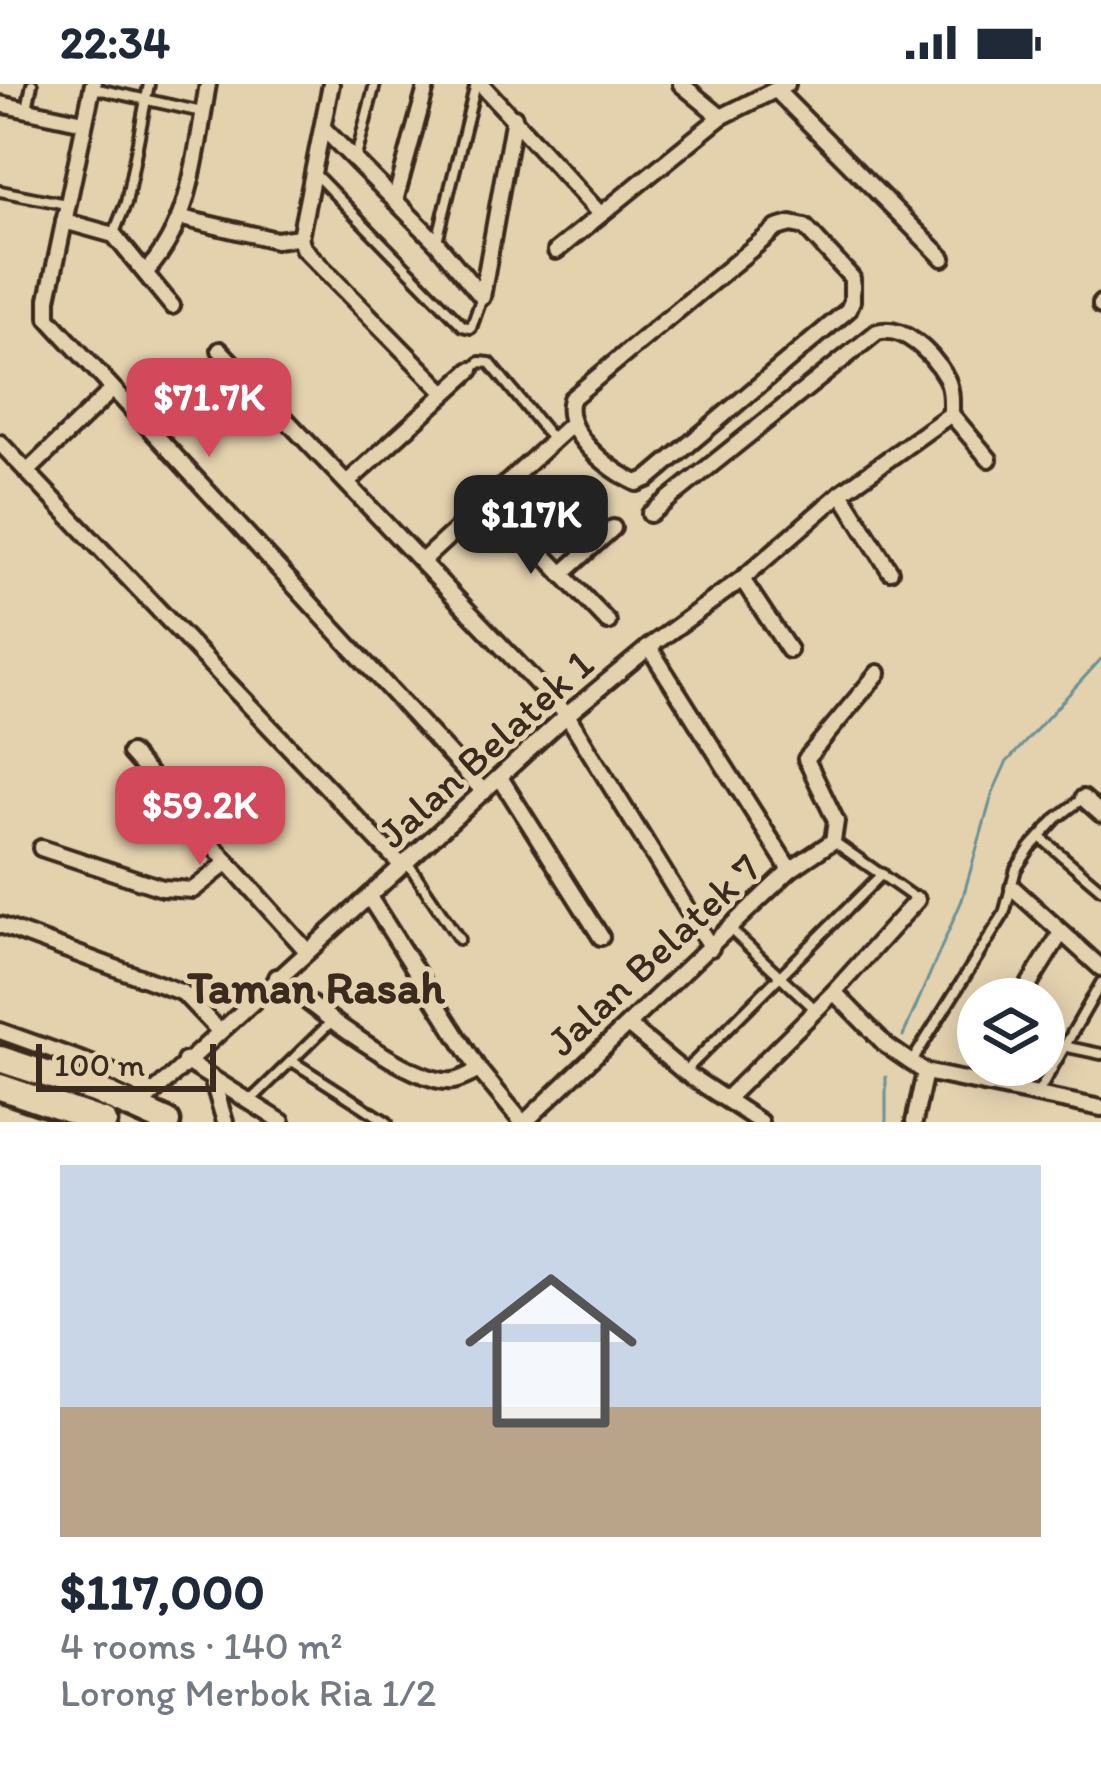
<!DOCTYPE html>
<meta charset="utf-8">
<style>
:root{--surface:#fff;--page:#f6f6f7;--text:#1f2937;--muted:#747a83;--line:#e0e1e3;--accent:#d1495b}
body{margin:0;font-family:Itim,sans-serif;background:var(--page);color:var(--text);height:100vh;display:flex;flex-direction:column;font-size:45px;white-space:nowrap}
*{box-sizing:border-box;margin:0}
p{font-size:39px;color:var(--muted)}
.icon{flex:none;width:66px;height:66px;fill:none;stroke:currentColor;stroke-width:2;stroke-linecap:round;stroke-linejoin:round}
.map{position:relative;height:1038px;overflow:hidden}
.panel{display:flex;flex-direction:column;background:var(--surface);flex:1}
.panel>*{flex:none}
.controls{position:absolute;left:957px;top:894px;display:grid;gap:24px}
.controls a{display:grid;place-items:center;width:108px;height:108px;border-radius:50%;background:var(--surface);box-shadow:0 6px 30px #0003;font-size:60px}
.scale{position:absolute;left:36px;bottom:30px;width:180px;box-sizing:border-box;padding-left:12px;border:6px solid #3b2a1e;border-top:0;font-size:33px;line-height:42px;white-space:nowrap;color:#3b2a1e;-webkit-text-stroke:9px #e4d2af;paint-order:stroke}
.price{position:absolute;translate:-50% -102px;padding:0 27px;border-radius:24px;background:var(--accent);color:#fff;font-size:39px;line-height:78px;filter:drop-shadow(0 3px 6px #0008)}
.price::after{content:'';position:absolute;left:50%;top:72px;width:36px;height:27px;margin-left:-18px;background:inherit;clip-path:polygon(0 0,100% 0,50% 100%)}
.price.selected{background:#222;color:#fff}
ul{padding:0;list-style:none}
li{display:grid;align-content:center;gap:24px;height:636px;padding:0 60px}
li+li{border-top:3px solid var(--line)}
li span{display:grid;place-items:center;height:372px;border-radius:0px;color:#555}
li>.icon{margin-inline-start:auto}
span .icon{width:216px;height:216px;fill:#fffc;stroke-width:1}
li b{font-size:51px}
.status{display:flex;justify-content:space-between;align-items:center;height:84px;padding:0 60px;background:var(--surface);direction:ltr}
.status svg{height:33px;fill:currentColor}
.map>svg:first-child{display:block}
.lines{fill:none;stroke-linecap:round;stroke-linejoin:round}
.stream{stroke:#6a9297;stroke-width:3}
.service-casing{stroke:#3b2a1e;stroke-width:16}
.minor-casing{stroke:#3b2a1e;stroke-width:22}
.trunk-casing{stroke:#3b2a1e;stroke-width:33}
.service{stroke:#e4d2af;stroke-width:8}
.minor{stroke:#e4d2af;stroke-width:14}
.trunk{stroke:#e4d2af;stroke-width:24}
.labels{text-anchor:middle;stroke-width:10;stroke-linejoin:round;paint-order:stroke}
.street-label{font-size:42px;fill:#3b2a1e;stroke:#e4d2af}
.neighbourhood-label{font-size:45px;font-weight:bold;fill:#3b2a1e;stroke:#e4d2af}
</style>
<div class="status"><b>22:34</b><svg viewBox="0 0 49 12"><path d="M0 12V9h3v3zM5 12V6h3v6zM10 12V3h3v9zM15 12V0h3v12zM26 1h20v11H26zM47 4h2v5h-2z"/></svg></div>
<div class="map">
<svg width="1101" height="1038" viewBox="0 0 1101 1038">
<rect width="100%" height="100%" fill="#e4d2af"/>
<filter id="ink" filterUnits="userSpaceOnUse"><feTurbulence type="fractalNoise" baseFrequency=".00833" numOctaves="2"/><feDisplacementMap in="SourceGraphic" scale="24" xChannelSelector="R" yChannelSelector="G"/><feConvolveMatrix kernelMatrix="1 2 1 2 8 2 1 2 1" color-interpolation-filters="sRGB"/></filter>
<g filter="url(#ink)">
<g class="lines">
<g class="stream">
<path d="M903,952l59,-136 31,-108 13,-29 95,-104"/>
<path d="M886,993v45"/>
</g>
<defs>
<g id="service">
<path d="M93,4l109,24"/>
<path d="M27,25l5,-25"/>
<path d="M356,73l19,-73"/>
<path d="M315,90l148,152 8,2 11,-31"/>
<path d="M0,107l66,13"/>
<path d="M114,149l12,-30 23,-119"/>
<path d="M437,157l39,-157"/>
<path d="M471,286l9,-8 10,1 62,76"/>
<path d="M1040,753l61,52"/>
<path d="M833,757l83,58"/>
<path d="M407,778l52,77"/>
<path d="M730,845l84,79"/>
<path d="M1063,962l38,8"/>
<path d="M292,977l95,61"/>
<path d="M911,979l93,-149 12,-45 14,-21 27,-30 26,-20"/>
<path d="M685,987l197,-197"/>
<path d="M1038,1009l63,-110"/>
<path d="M250,1017l81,-79"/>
</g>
<g id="minor">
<path d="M93,0l-45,215v19l436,474"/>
<path d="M331,0l-31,153 3,11 142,145"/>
<path d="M481,0l119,130"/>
<path d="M681,0l40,33"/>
<path d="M776,6l167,168"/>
<path d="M0,20l84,18"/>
<path d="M323,44l114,115 45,54 32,-180"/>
<path d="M395,117l32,-117"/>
<path d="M182,134l94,22 24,-3"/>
<path d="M64,137l50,14 58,71"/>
<path d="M791,140l14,3 47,51v23l-4,9 -199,168 -12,5c-28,-13 -76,-51 -66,-84l206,-171z"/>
<path d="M556,167l165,-134 66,-33"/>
<path d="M146,188c47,-52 50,-121 62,-188"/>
<path d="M1101,219v3"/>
<path d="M220,266l347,365 144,233"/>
<path d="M951,330l38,45"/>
<path d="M0,359l401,422"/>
<path d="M27,388l84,-81"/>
<path d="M348,398l123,-112"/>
<path d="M841,409l49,78"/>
<path d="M490,414l118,124"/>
<path d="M650,430l227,-182c27,-7 54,20 68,44 7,11 6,26 6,38"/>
<path d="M422,477l148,-136"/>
<path d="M562,490l51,-46"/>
<path d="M742,495l47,71"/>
<path d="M649,563l141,223"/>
<path d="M130,669l177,198"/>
<path d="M501,695l100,158"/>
<path d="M1083,714l18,16"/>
<path d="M41,764l121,40 31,2 35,-28"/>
<path d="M1013,804l88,80"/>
<path d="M369,813l110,173 43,52"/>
<path d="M0,841l183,68 36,38"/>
<path d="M277,893c32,27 135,109 176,104 8,-1 18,-7 26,-11"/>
<path d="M834,908l53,54 38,26 176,36"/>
<path d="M1020,915l41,-66"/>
<path d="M629,942l55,46 76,50"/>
<path d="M0,947l103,37 49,24"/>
<path d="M185,977l97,61"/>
<path d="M212,994l13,44"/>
<path d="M727,1014l107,-106 83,-92"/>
<path d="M137,1024l430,-393 82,-68 93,-68 99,-86 110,-79"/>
<path d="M525,1038l265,-252 43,-29 3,-20 -30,-62 72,-86"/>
<path d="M914,1038l11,-50"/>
</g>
<g id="trunk">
<path d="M0,975l95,31 72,32"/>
<path d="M0,1003l104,35"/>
</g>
</defs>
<use href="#service" class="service-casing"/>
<use href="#minor" class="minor-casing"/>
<use href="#trunk" class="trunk-casing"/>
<use href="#service" class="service"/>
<use href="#minor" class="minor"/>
<use href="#trunk" class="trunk"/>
</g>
</g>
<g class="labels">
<g class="street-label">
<text transform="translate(485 664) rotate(-42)" y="15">Jalan Belatek 1</text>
<text transform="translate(653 870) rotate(-43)" y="15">Jalan Belatek 7</text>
</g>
<g class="neighbourhood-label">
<text x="316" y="919">Taman Rasah</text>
</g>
</g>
</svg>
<div class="controls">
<a><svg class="icon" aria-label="layers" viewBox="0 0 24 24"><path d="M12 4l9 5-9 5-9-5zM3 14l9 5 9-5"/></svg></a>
</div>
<div class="scale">100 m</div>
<b class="price" style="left:209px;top:376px">$71.7K</b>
<b class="price selected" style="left:531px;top:493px">$117K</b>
<b class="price" style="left:200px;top:784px">$59.2K</b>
</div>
<section class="panel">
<ul>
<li><span style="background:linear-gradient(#c9d6e8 65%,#b9a48a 0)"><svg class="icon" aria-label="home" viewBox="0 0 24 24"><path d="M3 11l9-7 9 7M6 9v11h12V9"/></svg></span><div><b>$117,000</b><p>4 rooms · 140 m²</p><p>Lorong Merbok Ria 1/2</p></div></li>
</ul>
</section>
